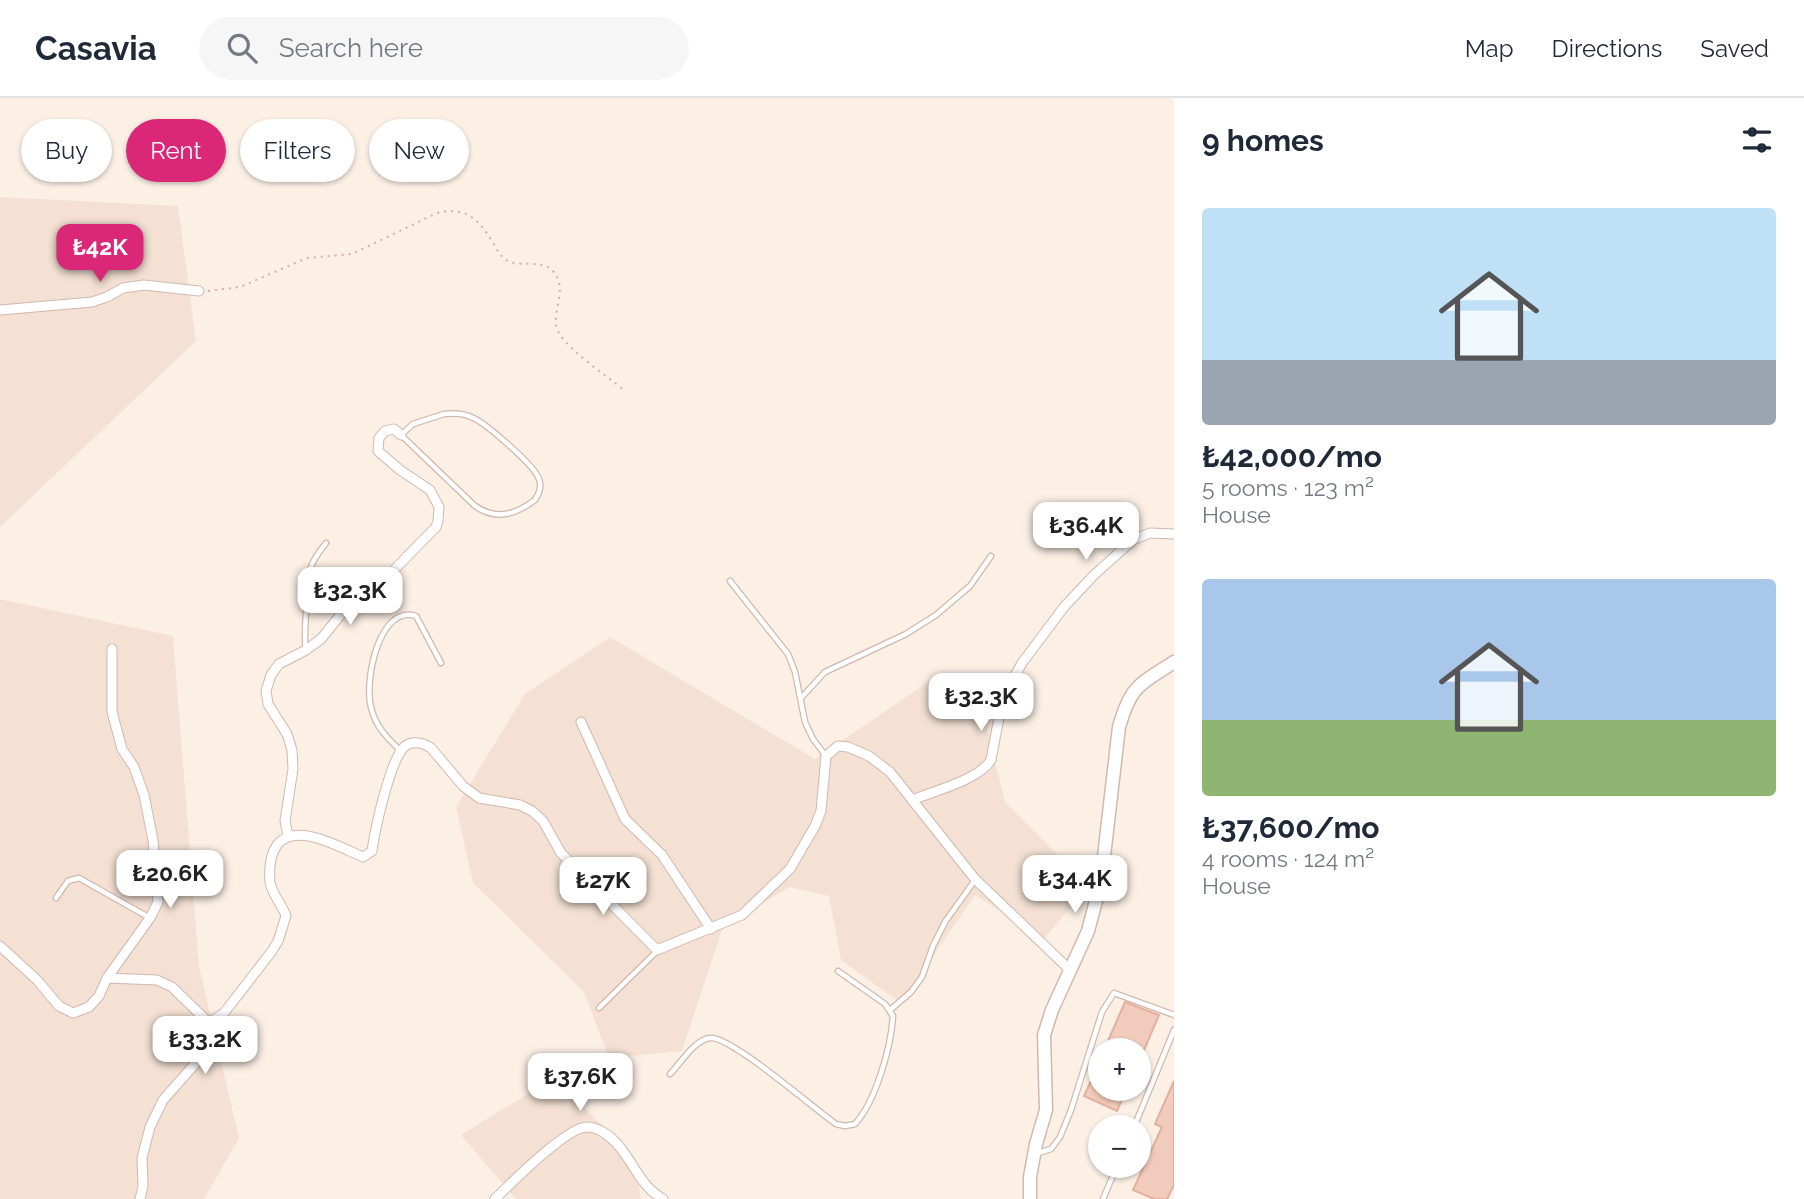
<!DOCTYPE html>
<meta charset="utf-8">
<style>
:root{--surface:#fff;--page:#f6f6f7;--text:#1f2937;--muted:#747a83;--line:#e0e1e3;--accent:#db2777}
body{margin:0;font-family:Raleway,sans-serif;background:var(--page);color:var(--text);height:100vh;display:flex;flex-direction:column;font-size:26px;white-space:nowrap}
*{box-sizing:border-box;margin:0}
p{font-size:23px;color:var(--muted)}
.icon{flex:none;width:38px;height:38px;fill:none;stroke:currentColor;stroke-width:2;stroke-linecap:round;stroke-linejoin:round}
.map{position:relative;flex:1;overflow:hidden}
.sheet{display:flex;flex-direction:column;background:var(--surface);width:630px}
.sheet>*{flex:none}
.top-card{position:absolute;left:21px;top:21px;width:665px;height:63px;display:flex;gap:14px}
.controls{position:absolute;left:1088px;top:940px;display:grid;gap:14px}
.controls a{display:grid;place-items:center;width:63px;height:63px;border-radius:50%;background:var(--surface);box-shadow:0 2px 5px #0004;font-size:35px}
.price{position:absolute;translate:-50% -60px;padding:0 16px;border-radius:14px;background:#fff;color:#222;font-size:23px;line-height:46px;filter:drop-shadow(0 2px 4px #0008)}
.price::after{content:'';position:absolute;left:50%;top:42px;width:21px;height:16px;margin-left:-10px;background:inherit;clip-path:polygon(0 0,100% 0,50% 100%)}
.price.current{background:var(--accent);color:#fff}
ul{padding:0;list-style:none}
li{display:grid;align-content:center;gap:14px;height:371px;padding:0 28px}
li span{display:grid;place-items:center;height:217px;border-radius:7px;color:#555}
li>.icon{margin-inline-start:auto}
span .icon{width:126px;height:126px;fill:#fffc;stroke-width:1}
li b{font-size:30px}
h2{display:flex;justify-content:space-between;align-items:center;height:84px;padding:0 28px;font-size:30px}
.chip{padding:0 24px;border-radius:32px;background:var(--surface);box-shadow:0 2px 5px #0004;font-size:24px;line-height:63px}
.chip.current{background:var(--accent);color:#fff}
header{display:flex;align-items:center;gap:42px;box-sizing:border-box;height:98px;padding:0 35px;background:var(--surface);border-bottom:2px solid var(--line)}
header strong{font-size:33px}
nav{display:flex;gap:38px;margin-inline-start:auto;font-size:24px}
.search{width:490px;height:63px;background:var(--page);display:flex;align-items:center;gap:18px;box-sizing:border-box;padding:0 24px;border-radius:38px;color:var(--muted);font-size:26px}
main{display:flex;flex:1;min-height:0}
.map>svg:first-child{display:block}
.residential{fill:#f4e1d3}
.building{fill:#f1cbbc;stroke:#e4af9d;stroke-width:2}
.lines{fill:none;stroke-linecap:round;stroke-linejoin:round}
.service-casing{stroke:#d0b8ae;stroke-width:7}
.minor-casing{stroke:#d0b8ae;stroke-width:11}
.tertiary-casing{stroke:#d0b8ae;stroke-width:15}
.path{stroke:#d6ae9f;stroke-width:2;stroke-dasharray:2 5;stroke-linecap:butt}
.service{stroke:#fff;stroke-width:4.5}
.minor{stroke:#fff;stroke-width:9}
.tertiary{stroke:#fff;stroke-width:12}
</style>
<header>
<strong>Casavia</strong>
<div class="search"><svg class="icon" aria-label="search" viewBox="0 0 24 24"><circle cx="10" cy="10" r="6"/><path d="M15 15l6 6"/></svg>Search here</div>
<nav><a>Map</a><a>Directions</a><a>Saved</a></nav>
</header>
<main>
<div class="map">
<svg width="1174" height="1101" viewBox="0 0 1174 1101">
<rect width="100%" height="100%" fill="#fcf0e5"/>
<g class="residential">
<path d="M0,99l178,9 18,135 -196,186z"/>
<path d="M0,501l173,37 26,330 40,172 -35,61h-204z"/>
<path d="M610,539l205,122 119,-81 53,50 18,74 84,84 -45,53 -69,-44 -74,108 -60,-43 -12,-64 -40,-9 -67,43 -40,121 -73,7 -25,-66 -111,-109 -17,-76 69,-113z"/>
<path d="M555,979l79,82 7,40h-125l-55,-64z"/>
</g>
<g class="building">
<path d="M1125,904l34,13 -15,35h-40z"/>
<path d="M1101,961v29h26l-10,23 -33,-15z"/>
<path d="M1174,983v104l-7,14h-13l-21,-9 29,-63 -7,-3z"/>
</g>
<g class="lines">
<defs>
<g id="service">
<path d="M444,316c10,-1 19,-1 27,3 14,5 64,49 68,62 3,8 0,14 -4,21 -19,14 -38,21 -60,6l-74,-71 12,-11z"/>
<path d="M730,483l58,73 7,18 10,50 8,17 12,16"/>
<path d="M306,552c-3,-7 2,-74 5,-83 3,-9 9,-16 15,-24"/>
<path d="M801,600l24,-26 81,-38 30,-19 34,-29 21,-30"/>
<path d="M401,653c-14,-13 -26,-25 -30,-44 -7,-26 8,-103 45,-91l25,47"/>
<path d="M56,800l12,-17 11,-3 71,40"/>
<path d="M599,910l58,-57"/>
<path d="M890,912l21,-18 11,-15 11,-31 12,-24 30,-42"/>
<path d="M670,976c11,-11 24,-34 40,-36 20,-3 104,71 126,86l9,2 10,-2c21,-23 36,-77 38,-108l-8,-12 -47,-33"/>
<path d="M1134,1029l40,-97"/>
<path d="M1035,1056l16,-5 9,-12 11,-27 31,-98 12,-19 60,22"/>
<path d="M1103,1101l14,-33"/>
</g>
<g id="minor">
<path d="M0,212l92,-8 15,-5 16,-9 21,-3 55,6"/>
<path d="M581,624l44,97 37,36 49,74"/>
<path d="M912,702c22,-9 67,-20 79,-40l9,-48 7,-22 15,-27 42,-56 30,-32 39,-35 17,-7 24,1"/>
<path d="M288,738l-3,-15 8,-52 -1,-19 -5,-16 -19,-30 -2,-13 5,-16 8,-11 27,-14 15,-11 21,-26 46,-37 48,-49 2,-6 1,-14 -9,-17 -30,-20 -22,-19 1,-13 6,-7 9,-2 7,6"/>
<path d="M0,848l37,34 22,26 14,7 16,-6 10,-11 8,-18 43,-60 8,-16 -5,-62 -9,-45 -10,-28 -12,-18 -10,-37v-63"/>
<path d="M107,880l50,2 15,7 37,36 -7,33 -39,44 -13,27 -8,31 1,28 -3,13"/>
<path d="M209,925l15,-10 48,-62 6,-10 8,-25c-4,-12 -14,-21 -16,-34 -1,-12 0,-27 7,-37 19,-24 64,3 86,12l9,-6c3,-21 18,-92 33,-105 8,-6 19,-3 26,2l32,38 16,12 41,7 12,6 11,10 18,32 96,97 85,-35 48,-46 25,-43 6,-15 5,-55 12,-10 10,1 21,9 21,16 85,107 95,91"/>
<path d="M495,1101c16,-16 72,-72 92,-72 14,0 28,13 35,23 14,18 20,37 41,49"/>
</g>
<path id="tertiary" d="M1030,1101v-22l6,-33 10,-34 -2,-75 8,-25 36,-79 13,-49 18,-155c12,-42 20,-42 55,-65"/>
</defs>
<use href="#service" class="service-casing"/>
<use href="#minor" class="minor-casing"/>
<use href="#tertiary" class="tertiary-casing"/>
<path class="path" d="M208,193l32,-4 67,-29 45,-4 85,-41c28,-7 42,6 56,30 4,6 6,12 13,17 13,8 35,-1 46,10 19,19 -4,44 7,63 10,18 48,43 65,57"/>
<use href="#service" class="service"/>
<use href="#minor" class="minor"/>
<use href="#tertiary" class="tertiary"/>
</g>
</svg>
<div class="controls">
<a>+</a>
<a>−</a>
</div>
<b class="price current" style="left:100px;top:186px">₺42K</b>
<b class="price" style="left:1086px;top:464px">₺36.4K</b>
<b class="price" style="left:350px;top:529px">₺32.3K</b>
<b class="price" style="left:981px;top:635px">₺32.3K</b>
<b class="price" style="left:170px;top:812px">₺20.6K</b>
<b class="price" style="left:1075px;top:817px">₺34.4K</b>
<b class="price" style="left:603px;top:819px">₺27K</b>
<b class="price" style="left:205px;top:978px">₺33.2K</b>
<b class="price" style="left:580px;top:1015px">₺37.6K</b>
<div class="top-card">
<a class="chip">Buy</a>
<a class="chip current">Rent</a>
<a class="chip">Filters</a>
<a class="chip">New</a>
</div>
</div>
<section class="sheet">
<h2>9 homes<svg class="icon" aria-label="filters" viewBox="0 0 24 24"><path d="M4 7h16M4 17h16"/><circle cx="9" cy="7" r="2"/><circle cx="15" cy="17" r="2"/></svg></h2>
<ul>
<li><span style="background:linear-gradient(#bfe0f5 70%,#9aa5b1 0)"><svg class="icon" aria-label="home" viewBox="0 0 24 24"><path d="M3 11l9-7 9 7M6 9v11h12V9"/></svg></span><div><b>₺42,000/mo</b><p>5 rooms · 123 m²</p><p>House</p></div></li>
<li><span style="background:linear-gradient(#a9c7e8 65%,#8fb573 0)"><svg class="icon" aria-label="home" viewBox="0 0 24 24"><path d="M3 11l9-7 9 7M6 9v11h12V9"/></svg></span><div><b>₺37,600/mo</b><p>4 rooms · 124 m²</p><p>House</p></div></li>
</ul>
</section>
</main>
